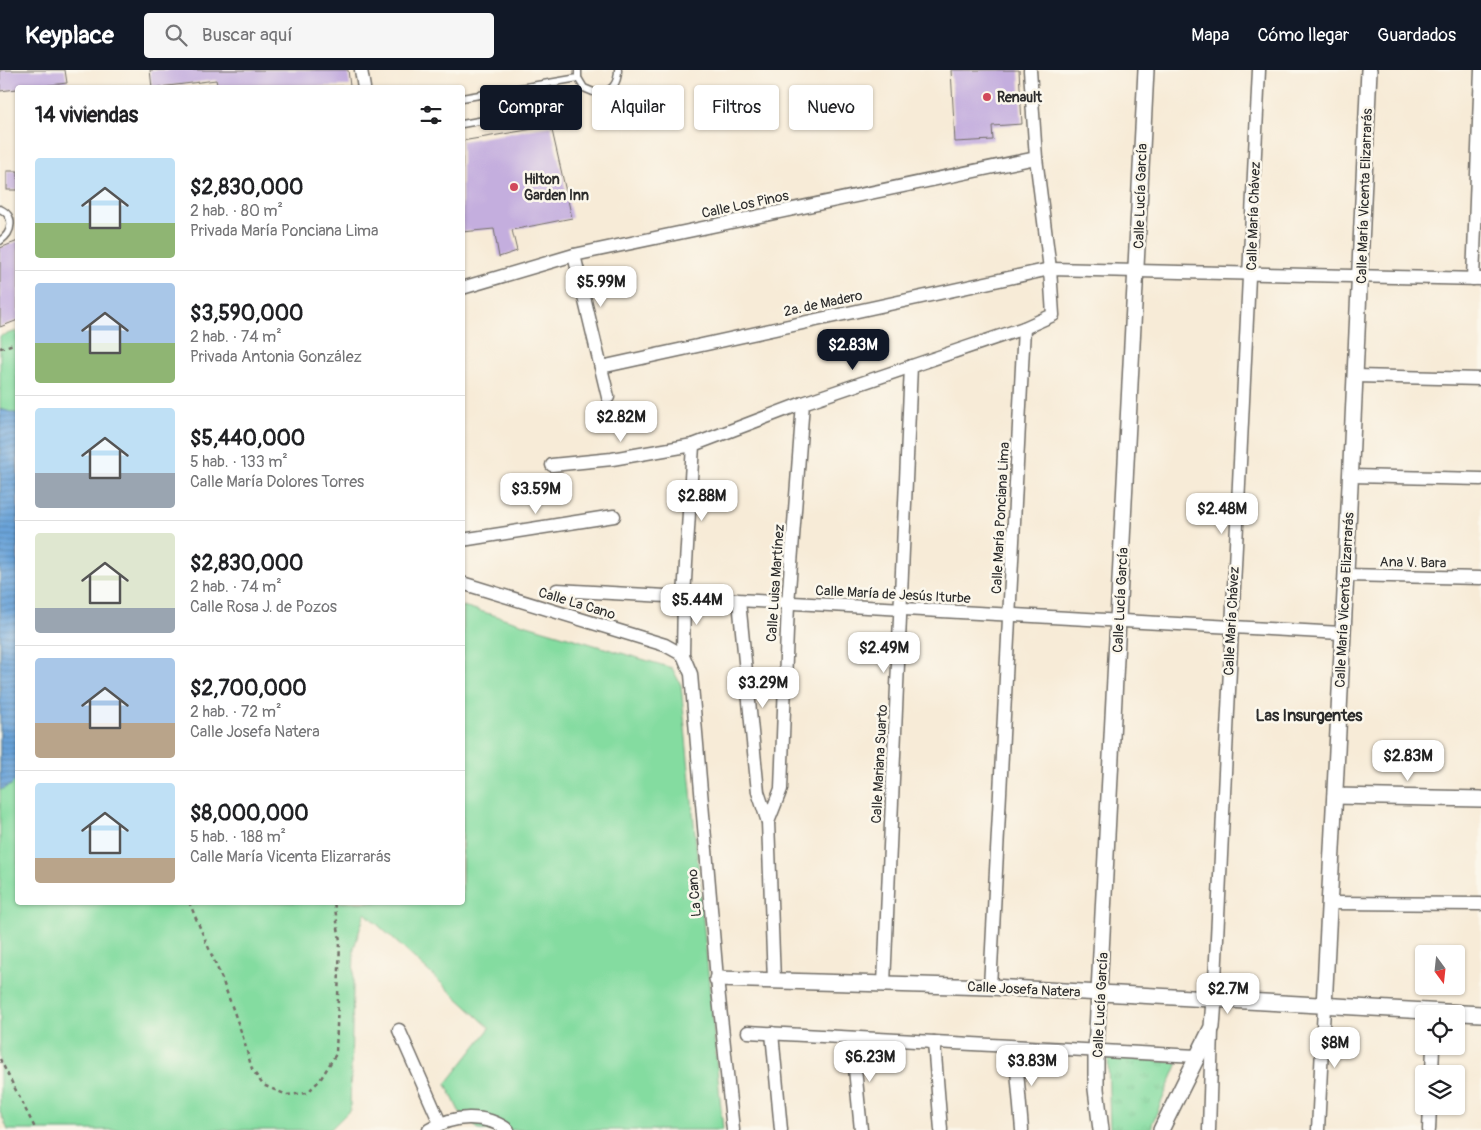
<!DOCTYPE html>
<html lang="es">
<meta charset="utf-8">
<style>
:root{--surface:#fff;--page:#f6f6f6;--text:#202124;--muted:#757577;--line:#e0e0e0;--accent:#111827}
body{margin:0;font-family:Pangolin,sans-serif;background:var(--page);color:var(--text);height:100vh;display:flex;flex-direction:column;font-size:19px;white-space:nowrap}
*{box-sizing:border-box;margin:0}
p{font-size:16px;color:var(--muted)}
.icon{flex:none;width:28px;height:28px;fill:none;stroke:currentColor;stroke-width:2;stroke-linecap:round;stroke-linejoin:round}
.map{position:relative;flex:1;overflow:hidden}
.drawer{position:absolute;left:15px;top:15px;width:450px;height:820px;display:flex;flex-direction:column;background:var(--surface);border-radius:5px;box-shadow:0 1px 4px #0004}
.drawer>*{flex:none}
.banner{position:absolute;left:480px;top:15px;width:475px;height:45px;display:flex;gap:10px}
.needle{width:32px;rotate:165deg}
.controls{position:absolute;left:1415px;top:875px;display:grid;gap:10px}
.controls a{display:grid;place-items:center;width:50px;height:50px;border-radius:5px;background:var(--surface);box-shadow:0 1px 4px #0004;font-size:25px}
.price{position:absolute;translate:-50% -42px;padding:0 11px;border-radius:10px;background:#fff;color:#222;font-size:16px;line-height:32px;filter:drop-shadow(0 1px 2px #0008)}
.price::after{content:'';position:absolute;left:50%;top:30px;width:15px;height:11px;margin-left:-8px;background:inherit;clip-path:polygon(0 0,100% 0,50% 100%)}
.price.active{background:var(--accent);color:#fff}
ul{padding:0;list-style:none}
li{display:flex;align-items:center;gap:15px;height:125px;padding:0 20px}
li+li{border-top:1px solid var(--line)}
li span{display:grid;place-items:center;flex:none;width:140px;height:100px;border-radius:5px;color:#555}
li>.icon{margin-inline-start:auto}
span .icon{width:60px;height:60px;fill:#fffc;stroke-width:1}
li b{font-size:21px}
h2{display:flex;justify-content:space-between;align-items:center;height:60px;padding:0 20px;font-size:21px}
.chip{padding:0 18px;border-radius:5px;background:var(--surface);box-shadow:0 1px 4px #0004;font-size:18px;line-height:45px}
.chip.active{background:var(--accent);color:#fff}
header{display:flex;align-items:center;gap:30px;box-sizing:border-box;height:70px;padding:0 25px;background:var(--accent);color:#fff}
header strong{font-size:24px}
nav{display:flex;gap:28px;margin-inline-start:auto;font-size:18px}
.search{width:350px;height:45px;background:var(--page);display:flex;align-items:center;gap:12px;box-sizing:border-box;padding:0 18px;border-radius:5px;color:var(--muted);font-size:19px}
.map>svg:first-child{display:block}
.green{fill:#84dca0;stroke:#588466}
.park{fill:url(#park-tufts);stroke:#588466}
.water{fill:url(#water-rules);stroke:#4a6782}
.building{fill:#c4aede}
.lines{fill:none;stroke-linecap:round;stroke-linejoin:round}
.service-casing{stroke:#726e67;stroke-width:9}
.minor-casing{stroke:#726e67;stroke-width:15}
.tertiary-casing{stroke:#726e67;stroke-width:18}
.path{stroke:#726e67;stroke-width:2.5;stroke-dasharray:4 4;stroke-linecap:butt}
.service{stroke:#fff;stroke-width:6}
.minor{stroke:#fff;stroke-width:12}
.tertiary{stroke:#fff;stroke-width:15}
.poi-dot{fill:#d1495b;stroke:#fbf7ec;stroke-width:2}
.labels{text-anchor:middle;stroke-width:5;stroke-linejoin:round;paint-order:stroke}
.poi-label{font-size:14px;font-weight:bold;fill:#2b2b2b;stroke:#fbf7ec;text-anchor:start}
.street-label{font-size:14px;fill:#2b2b2b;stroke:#fbf7ec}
.quarter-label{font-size:16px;font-weight:bold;fill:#2b2b2b;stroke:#fbf7ec}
</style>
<header>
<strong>Keyplace</strong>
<div class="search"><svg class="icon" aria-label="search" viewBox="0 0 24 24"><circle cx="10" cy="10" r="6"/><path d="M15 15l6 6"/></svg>Buscar aquí</div>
<nav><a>Mapa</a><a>Cómo llegar</a><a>Guardados</a></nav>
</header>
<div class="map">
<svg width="1481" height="1060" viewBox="0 0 1481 1060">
<defs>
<pattern id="park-tufts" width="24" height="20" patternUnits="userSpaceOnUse" patternTransform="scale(1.25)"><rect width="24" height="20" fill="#84dca0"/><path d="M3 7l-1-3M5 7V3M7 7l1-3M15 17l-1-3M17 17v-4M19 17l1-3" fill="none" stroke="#72bd8a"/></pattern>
<pattern id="water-rules" width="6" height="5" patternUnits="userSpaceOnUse" patternTransform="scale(1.25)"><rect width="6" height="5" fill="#69a3d9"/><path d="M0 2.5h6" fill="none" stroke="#5785b0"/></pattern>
</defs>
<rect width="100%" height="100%" fill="#fbf7ec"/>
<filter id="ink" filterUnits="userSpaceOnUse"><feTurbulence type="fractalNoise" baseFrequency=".02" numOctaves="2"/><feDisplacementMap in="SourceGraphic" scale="10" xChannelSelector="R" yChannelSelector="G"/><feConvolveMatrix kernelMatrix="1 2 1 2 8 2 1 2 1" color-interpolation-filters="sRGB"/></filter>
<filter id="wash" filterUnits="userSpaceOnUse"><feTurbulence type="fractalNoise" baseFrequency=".0096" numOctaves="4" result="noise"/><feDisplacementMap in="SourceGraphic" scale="20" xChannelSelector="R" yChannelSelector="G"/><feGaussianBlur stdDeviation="1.12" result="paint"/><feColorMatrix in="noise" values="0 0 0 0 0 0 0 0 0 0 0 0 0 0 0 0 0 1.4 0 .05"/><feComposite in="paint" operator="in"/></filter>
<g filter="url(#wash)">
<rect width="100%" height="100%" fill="#f7ebd7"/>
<path class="green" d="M17,261l1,571h444l1,-296 209,62 9,17 42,445h-244l-20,-19 -13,-27 44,-56 -125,-115 -11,35 -4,162 -20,20h-322l-8,-18v-776z"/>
<path class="park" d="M1108,986l70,7 -26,61v6h-42z"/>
<path class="water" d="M0,339l18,5v364l-7,7 -11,5z"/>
<g id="blocks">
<g class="building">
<path d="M0,0h65l2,13 -67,8z"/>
<path d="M150,0h198l2,16 -132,2 -2,-8 -64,8z"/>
<path d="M951,0h68l3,54 -30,2 1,14 -38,2z"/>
<path d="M551,56l21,92 -60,12 5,21 -18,6 -5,-28 -32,3v-91z"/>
<rect x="7" y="101" width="11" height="19"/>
<path d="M18,171v79l-18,7v-79z"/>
</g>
</g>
</g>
<g filter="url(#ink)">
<use href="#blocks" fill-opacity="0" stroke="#726e67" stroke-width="1"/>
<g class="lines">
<defs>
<g id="service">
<path d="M578,0v8l6,10 14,6c14,-3 20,-10 20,-24"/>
<path d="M462,28l116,-20"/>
<path d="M462,54l66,-12 9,-11 -1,-15"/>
<path d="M0,139c15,7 13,23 0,32"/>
</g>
<g id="minor">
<path d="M361,0l3,18"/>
<path d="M574,185l34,142"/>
<path d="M1473,209l8,-209"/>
<path d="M462,218l112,-33 462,-97"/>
<path d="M601,297l449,-98 431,10"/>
<path d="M1356,306l125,3"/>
<path d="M693,375l-9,152 -1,58 8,19 26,305 16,151"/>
<path d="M552,395l60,-6 81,-14 110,-42 221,-75 29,-13 -3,-46 -14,-111 -6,-88"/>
<path d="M1352,406l129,3"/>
<path d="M462,470l152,-24"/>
<path d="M1345,505l136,3"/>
<path d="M462,513l203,62 18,10"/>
<path d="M557,520l784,43"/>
<path d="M739,531l19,191 10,30 6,159"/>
<path d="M768,752l13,-33 7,-185 15,-201"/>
<path d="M1330,833l151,1"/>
<path d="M884,914l27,-618"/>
<path d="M990,917l34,-659"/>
<path d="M1214,930l45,-930"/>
<path d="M399,960l41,93"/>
<path d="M748,962l448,24"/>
<path d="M772,963l9,97"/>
<path d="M852,968l9,92"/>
<path d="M934,972l7,88"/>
<path d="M1015,977l7,83"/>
<path d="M1432,1004l1,-28"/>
<path d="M429,1060c23,-15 56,-17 79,0"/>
<path d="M1209,1060l3,-100"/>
<path d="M1318,1060l6,-123"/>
<path d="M1429,1060l1,-24"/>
</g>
<g id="tertiary">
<path d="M1335,726l146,3"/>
<path d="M717,909l273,8 491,27"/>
<path d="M1324,937c17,-312 31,-625 45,-937"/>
<path d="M1101,1060l-5,-41v-38l50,-981"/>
<path d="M1161,1060l51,-103 2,-27"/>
</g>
</defs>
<use href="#service" class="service-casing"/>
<use href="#minor" class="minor-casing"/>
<use href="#tertiary" class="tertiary-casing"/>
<g class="path">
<path d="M0,278l18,-5"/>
<path d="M189,832l33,77 20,55 10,35 11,16 24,10 20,-2 13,-13 16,-26 4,-113 -6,-39"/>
<path d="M0,989l36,71"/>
</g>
<use href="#service" class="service"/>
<use href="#minor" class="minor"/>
<use href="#tertiary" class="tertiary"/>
</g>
</g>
<g class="poi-dot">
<circle cx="987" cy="27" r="5"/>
<circle cx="514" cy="117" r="5"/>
</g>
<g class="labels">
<g class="poi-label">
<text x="997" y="32">Renault</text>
<text x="524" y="114">Hilton<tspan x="524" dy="16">Garden Inn</tspan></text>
</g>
<g class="street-label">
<text transform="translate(1140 126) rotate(-88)" y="5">Calle Lucía García</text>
<text transform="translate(1364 126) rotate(-88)" y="5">Calle María Vicenta Elizarrarás</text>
<text transform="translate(745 134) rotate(-12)" y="5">Calle Los Pinos</text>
<text transform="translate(1253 146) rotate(-88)" y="5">Calle María Chávez</text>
<text transform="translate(823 233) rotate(-12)" y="5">2a. de Madero</text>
<text transform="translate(1000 448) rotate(-87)" y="5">Calle María Ponciana Lima</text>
<text transform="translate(1413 492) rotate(1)" y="5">Ana V. Bara</text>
<text transform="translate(775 513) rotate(-86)" y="5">Calle Luisa Martínez</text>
<text transform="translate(893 524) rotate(3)" y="5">Calle María de Jesús Iturbe</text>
<text transform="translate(1120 530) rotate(-87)" y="5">Calle Lucía García</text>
<text transform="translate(1344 530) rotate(-87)" y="5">Calle María Vicenta Elizarrarás</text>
<text transform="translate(577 533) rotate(17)" y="5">Calle La Cano</text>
<text transform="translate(1231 551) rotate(-87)" y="5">Calle María Chávez</text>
<text transform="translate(879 694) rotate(-87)" y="5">Calle Mariana Suarto</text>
<text transform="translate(694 823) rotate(-95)" y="5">La Cano</text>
<text transform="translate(1024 919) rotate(3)" y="5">Calle Josefa Natera</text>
<text transform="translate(1100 935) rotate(-87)" y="5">Calle Lucía García</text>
</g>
<g class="quarter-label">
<text x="1309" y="651">Las Insurgentes</text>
</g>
</g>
</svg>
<div class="controls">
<a><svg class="needle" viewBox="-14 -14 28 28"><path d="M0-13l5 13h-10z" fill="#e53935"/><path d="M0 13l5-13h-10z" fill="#757577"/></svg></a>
<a><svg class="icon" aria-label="locate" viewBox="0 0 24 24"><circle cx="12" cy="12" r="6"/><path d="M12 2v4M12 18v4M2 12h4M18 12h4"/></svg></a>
<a><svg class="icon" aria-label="layers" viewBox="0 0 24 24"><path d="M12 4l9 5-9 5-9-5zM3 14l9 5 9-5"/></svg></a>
</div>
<b class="price" style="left:601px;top:238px">$5.99M</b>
<b class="price active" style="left:853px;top:301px">$2.83M</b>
<b class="price" style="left:621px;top:373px">$2.82M</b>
<b class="price" style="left:536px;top:445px">$3.59M</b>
<b class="price" style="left:702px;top:452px">$2.88M</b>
<b class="price" style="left:1222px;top:465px">$2.48M</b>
<b class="price" style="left:697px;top:556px">$5.44M</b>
<b class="price" style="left:884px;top:604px">$2.49M</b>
<b class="price" style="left:763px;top:639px">$3.29M</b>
<b class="price" style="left:1408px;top:712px">$2.83M</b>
<b class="price" style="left:1228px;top:945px">$2.7M</b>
<b class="price" style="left:1335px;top:999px">$8M</b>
<b class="price" style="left:870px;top:1013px">$6.23M</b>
<b class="price" style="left:1032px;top:1017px">$3.83M</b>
<div class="banner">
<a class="chip active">Comprar</a>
<a class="chip">Alquilar</a>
<a class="chip">Filtros</a>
<a class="chip">Nuevo</a>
</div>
<section class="drawer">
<h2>14 viviendas<svg class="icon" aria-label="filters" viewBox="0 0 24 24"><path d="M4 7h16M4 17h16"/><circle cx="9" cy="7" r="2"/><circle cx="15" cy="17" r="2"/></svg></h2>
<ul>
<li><span style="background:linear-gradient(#bfe0f5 65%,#8fb573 0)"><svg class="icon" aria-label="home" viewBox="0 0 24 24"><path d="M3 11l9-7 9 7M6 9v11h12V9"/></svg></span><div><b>$2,830,000</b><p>2 hab. · 80 m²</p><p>Privada María Ponciana Lima</p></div></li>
<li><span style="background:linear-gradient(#a9c7e8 60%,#8fb573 0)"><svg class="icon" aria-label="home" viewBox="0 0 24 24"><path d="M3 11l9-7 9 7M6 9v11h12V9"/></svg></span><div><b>$3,590,000</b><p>2 hab. · 74 m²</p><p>Privada Antonia González</p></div></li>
<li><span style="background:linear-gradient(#bfe0f5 65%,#9aa5b1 0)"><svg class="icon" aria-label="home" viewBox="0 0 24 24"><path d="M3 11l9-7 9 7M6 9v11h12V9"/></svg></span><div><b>$5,440,000</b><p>5 hab. · 133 m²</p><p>Calle María Dolores Torres</p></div></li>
<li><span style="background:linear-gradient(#dfe7d0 75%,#9aa5b1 0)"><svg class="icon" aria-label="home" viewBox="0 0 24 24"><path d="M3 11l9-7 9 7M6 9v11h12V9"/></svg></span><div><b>$2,830,000</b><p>2 hab. · 74 m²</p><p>Calle Rosa J. de Pozos</p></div></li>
<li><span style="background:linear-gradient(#a9c7e8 65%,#b9a48a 0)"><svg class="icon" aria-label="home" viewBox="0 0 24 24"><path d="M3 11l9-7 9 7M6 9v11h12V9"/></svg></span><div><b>$2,700,000</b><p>2 hab. · 72 m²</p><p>Calle Josefa Natera</p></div></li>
<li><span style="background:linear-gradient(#bfe0f5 75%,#b9a48a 0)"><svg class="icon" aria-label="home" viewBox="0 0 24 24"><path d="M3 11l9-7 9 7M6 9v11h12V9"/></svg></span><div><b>$8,000,000</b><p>5 hab. · 188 m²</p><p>Calle María Vicenta Elizarrarás</p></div></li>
</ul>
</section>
</div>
